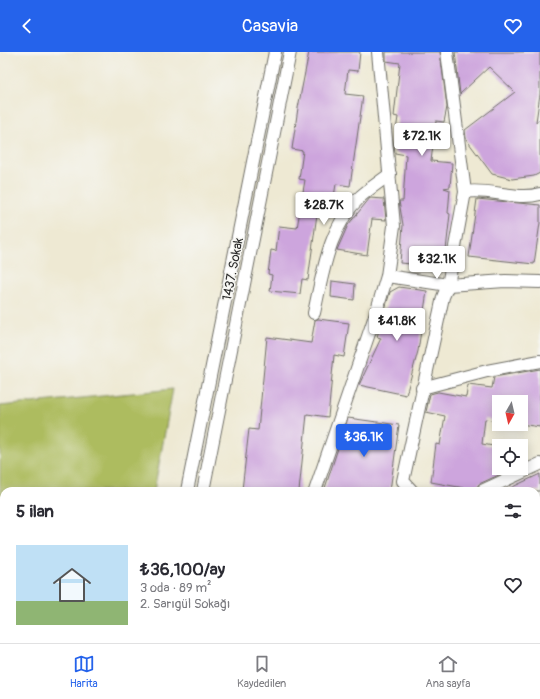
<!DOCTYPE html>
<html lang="tr">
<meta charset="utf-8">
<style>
:root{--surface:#fff;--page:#f7f7f7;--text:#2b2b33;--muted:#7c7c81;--line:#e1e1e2;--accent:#2563eb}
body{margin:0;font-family:Pangolin,sans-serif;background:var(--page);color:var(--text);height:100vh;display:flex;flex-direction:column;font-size:15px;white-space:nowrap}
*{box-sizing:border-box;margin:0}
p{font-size:13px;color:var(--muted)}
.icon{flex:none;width:22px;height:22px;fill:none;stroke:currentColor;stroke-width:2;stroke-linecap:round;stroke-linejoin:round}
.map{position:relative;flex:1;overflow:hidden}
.sheet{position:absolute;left:0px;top:435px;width:540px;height:156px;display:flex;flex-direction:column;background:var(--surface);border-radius:12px 12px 0 0;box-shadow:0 2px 10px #0003}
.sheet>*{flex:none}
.needle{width:26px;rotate:188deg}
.tools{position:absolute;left:492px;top:343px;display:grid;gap:8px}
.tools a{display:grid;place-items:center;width:36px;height:36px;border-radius:0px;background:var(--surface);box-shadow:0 2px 10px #0003;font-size:20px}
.price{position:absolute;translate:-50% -34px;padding:0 9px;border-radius:4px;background:#fff;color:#222;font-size:13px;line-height:26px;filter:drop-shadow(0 1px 2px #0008)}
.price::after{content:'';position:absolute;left:50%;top:24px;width:12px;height:9px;margin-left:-6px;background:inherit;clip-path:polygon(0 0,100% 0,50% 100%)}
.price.current{background:var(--accent);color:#fff}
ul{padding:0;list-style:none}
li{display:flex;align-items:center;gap:12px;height:100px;padding:0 16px}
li+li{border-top:1px solid var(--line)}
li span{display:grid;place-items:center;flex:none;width:112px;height:80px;border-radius:0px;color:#555}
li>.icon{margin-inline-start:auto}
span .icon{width:48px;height:48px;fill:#fffc;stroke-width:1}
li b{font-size:17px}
h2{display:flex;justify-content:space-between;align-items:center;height:48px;padding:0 16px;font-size:17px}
header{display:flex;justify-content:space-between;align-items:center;height:52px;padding:0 16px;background:var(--accent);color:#fff;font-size:18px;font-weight:600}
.tab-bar{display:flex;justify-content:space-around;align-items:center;height:56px;border-top:1px solid var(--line);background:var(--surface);font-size:11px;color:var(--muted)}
.tab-bar a{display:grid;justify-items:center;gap:2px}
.tab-bar .current{color:var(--accent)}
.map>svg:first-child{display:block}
.green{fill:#adbc5f;stroke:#6c7445}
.building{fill:#cda5dd}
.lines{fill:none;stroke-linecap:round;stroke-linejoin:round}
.minor-casing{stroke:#6f6e66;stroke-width:14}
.minor{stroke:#fff;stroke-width:12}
.labels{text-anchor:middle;stroke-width:3;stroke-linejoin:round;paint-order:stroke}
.street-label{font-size:13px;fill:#2b2b2b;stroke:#f6f6f2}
</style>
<header><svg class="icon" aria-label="back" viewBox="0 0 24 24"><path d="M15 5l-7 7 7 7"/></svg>Casavia<svg class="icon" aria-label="heart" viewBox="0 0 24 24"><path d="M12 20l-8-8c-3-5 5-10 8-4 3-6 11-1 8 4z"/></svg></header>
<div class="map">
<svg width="540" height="591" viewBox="0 0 540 591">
<rect width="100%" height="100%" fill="#f6f6f2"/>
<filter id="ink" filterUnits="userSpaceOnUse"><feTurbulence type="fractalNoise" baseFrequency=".025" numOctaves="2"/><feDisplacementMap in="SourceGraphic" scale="8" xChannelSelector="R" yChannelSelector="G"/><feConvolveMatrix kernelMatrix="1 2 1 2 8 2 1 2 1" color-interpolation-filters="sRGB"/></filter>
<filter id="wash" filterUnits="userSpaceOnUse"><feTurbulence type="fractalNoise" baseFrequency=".012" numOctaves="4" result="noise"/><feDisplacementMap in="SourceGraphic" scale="16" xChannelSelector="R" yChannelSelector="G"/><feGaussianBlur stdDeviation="0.9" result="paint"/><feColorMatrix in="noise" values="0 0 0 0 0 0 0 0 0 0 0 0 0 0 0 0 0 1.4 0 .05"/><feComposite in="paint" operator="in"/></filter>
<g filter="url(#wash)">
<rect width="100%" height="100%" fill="#eee9d3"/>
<path class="green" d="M173,337l-19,102h-150v148h122l-1,4h-125v-237z"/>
<g id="blocks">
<g class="building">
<path d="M309,0h51l-2,19 -10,-1 -3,24 18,2 -13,90 -14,-2 -5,32 -14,-2 -9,66 -6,-1 -2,15 -30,-3 2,-16 -4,-1 3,-24 5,1 3,-25 18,2 8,-48 -6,-1 4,-28 -11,-2 6,-41z"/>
<path d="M386,0h54l7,55 -3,15 -8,-1 -5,40 21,2 -2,24 -6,1 6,2 -2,23 2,1 -5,45 -11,7 -34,-3 3,-38 -4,-24h4l3,-46 -11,-2 -1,-9 4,-27 -4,-1 6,-53 -14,-2z"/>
<path d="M455,0h85v42l-4,28 4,-3v54l-6,3 -22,3 -20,-5 -26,-35 -1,-9 50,-38 -26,-25 -29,27z"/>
<path d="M370,146l14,1 2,21 -14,-1 -5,36 -30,-5 11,-25z"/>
<path d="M477,147l63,6v18l-6,41 -65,-7z"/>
<path d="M332,229l23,3 -1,16 -23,-3z"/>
<path d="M399,235l28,4 -9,60 -12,44 -47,-10 22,-47 -4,-1 13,-45z"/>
<path d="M318,267l31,4 -5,34 -10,-2 -6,62 -21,-3 -8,77 -57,-1 7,-61 9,1 9,-93 44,6 4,-23z"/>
<path d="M540,317v58l-20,-3 1,-22h-22v19l-14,-2 -3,25 17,3v21l13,1 -33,15 -4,6 -44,-8 5,-38 4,1 5,-29 -19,-4 4,-18 8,-2 28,5 2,-12 24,3 2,-11z"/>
<path d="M348,366l51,7 -9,66h-66z"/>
<path d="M540,422v17h-36z"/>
</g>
</g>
</g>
<g filter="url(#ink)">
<use href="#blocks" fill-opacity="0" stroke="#6f6e66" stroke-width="1"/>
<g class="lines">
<defs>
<g id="minor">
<path d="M465,140c25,-4 51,9 75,2"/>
<path d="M387,224l61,9 57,-4 35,1"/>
<path d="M314,261c9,-41 15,-87 47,-117 9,-8 20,-15 29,-22"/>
<path d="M422,336l65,-17 53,-10"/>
<path d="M187,439l88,-439"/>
<path d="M203,439l87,-439"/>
<path d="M315,439l61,-178 11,-37 7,-50 -16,-174"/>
<path d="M412,439l-9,-10 40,-184 5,-12 17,-93 -18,-140"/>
<path d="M482,439l58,-27"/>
<path d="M536,508l4,-9"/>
<path d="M286,587v4"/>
<path d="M526,587l1,4"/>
<path d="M156,591l1,-4"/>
<path d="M173,591v-4"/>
<path d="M369,591v-4"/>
<path d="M440,591v-4"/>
</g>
</defs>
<use href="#minor" class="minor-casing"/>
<use href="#minor" class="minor"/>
</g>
</g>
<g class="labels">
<g class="street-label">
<text transform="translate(232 217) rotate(-79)" y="5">1437. Sokak</text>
</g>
</g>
</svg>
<div class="tools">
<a><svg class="needle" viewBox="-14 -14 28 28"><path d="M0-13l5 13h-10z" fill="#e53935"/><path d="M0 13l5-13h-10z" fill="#7c7c81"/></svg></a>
<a><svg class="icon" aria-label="locate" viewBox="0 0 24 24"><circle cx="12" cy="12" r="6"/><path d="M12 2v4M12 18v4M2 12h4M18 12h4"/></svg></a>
</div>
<b class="price" style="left:422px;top:105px">₺72.1K</b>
<b class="price" style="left:324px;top:174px">₺28.7K</b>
<b class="price" style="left:437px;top:228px">₺32.1K</b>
<b class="price" style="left:397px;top:290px">₺41.8K</b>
<b class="price current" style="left:364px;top:406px">₺36.1K</b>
<section class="sheet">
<h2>5 ilan<svg class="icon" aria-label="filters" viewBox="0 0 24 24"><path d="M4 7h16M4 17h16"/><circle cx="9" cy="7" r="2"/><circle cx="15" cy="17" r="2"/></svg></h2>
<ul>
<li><span style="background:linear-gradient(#bfe0f5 70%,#8fb573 0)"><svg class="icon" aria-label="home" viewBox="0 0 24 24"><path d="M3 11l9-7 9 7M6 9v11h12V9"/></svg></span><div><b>₺36,100/ay</b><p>3 oda · 89 m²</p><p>2. Sarıgül Sokağı</p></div><svg class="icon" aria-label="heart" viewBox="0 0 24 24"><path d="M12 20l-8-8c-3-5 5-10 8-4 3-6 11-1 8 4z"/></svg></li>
</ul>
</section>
</div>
<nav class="tab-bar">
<a class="current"><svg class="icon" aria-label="map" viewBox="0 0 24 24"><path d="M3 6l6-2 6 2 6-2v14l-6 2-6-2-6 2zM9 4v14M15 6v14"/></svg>Harita</a>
<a><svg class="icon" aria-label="saved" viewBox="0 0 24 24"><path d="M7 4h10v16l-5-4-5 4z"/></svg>Kaydedilen</a>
<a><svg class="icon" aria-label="home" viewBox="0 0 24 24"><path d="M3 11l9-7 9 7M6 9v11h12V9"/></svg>Ana sayfa</a>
</nav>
